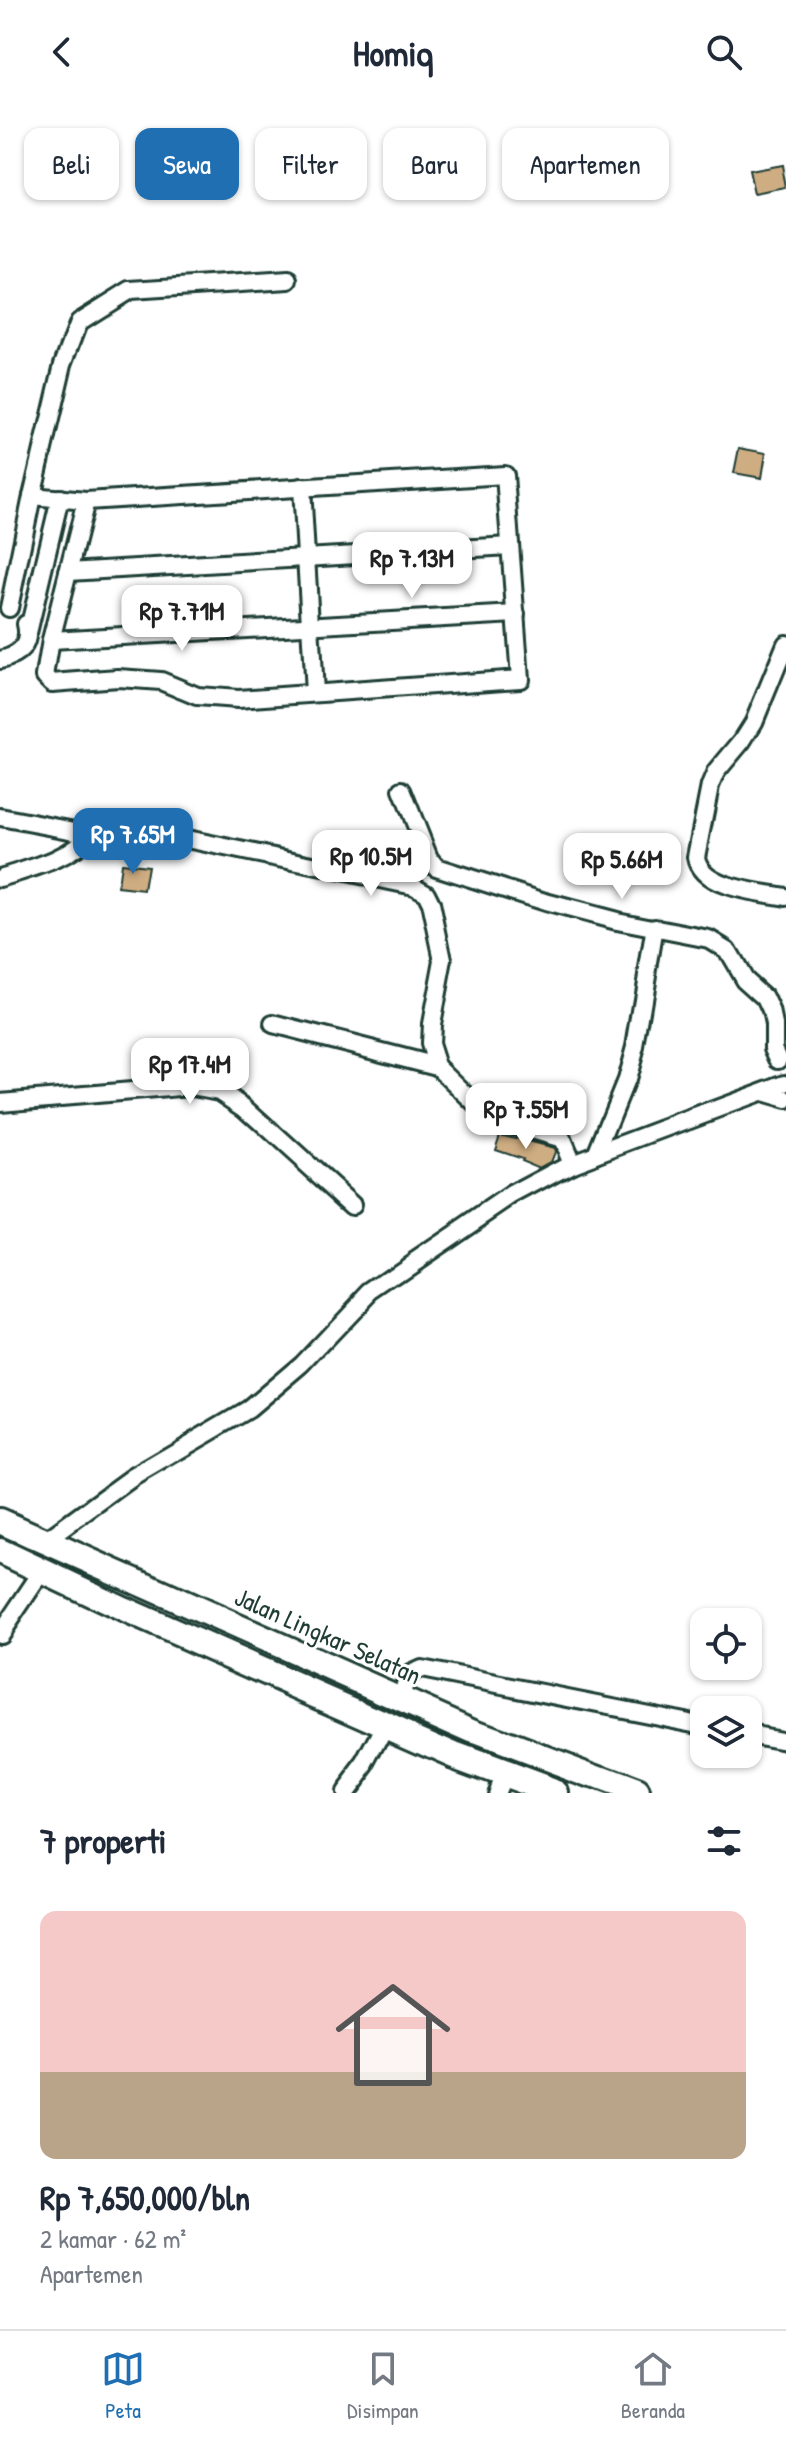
<!DOCTYPE html>
<html lang="id">
<meta charset="utf-8">
<style>
:root{--surface:#fff;--page:#f2f2f3;--text:#1f2937;--muted:#747a83;--line:#e0e1e3;--accent:#1f6fb2}
body{margin:0;font-family:"Patrick Hand",sans-serif;background:var(--page);color:var(--text);height:100vh;display:flex;flex-direction:column;font-size:30px;white-space:nowrap}
*{box-sizing:border-box;margin:0}
p{font-size:26px;color:var(--muted)}
.icon{flex:none;width:44px;height:44px;fill:none;stroke:currentColor;stroke-width:2;stroke-linecap:round;stroke-linejoin:round}
.map{position:relative;height:1689px;overflow:hidden}
.panel{display:flex;flex-direction:column;background:var(--surface);flex:1}
.panel>*{flex:none}
.guide{position:absolute;left:24px;top:24px;width:738px;height:72px;display:flex;gap:16px}
.tools{position:absolute;left:690px;top:1504px;display:grid;gap:16px}
.tools a{display:grid;place-items:center;width:72px;height:72px;border-radius:16px;background:var(--surface);box-shadow:0 2px 6px #0004;font-size:40px}
.price{position:absolute;translate:-50% -68px;padding:0 18px;border-radius:16px;background:#fff;color:#222;font-size:26px;line-height:52px;filter:drop-shadow(0 2px 4px #0008)}
.price::after{content:'';position:absolute;left:50%;top:48px;width:24px;height:18px;margin-left:-12px;background:inherit;clip-path:polygon(0 0,100% 0,50% 100%)}
.price.selected{background:var(--accent);color:#fff}
ul{padding:0;list-style:none}
li{display:grid;align-content:center;gap:16px;height:424px;padding:0 40px}
li+li{border-top:2px solid var(--line)}
li span{display:grid;place-items:center;height:248px;border-radius:16px;color:#555}
li>.icon{margin-inline-start:auto}
span .icon{width:144px;height:144px;fill:#fffc;stroke-width:1}
li b{font-size:34px}
h2{display:flex;justify-content:space-between;align-items:center;height:96px;padding:0 40px;font-size:34px}
.pill{padding:0 28px;border-radius:16px;background:var(--surface);box-shadow:0 2px 6px #0004;font-size:28px;line-height:72px}
.pill.selected{background:var(--accent);color:#fff}
header{display:flex;justify-content:space-between;align-items:center;height:104px;padding:0 40px;background:var(--surface);font-size:36px;font-weight:700}
.tab-bar{display:flex;justify-content:space-around;align-items:center;height:112px;border-top:2px solid var(--line);background:var(--surface);font-size:22px;color:var(--muted)}
.tab-bar a{display:grid;justify-items:center;gap:4px}
.tab-bar .selected{color:var(--accent)}
.map>svg:first-child{display:block}
.building{fill:#cfad82;stroke:#1f3d34;stroke-width:2}
.lines{fill:none;stroke-linecap:round;stroke-linejoin:round}
.minor-casing{stroke:#1f3d34;stroke-width:22}
.highway-casing{stroke:#1f3d34;stroke-width:30}
.minor{stroke:#fff;stroke-width:16}
.highway{stroke:#fff;stroke-width:24}
.labels{text-anchor:middle;stroke-width:6;stroke-linejoin:round;paint-order:stroke}
.street-label{font-size:26px;fill:#1f3d34;stroke:#fff}
</style>
<header><svg class="icon" aria-label="back" viewBox="0 0 24 24"><path d="M15 5l-7 7 7 7"/></svg>Homiq<svg class="icon" aria-label="search" viewBox="0 0 24 24"><circle cx="10" cy="10" r="6"/><path d="M15 15l6 6"/></svg></header>
<div class="map">
<svg width="786" height="1689" viewBox="0 0 786 1689">
<rect width="100%" height="100%" fill="#fff"/>
<filter id="ink" filterUnits="userSpaceOnUse"><feTurbulence type="fractalNoise" baseFrequency=".0125" numOctaves="2"/><feDisplacementMap in="SourceGraphic" scale="16" xChannelSelector="R" yChannelSelector="G"/><feConvolveMatrix kernelMatrix="1 2 1 2 8 2 1 2 1" color-interpolation-filters="sRGB"/></filter>
<g filter="url(#ink)">
<g class="building">
<path d="M782,61l4,23 -32,6 -5,-23z"/>
<path d="M739,344l27,5 -4,25 -28,-5z"/>
<path d="M381,735l31,7 -2,19 -33,-7z"/>
<path d="M121,759l27,3 -4,24 -26,-3z"/>
<path d="M500,1030l54,14 1,4 -4,10 -11,6 -19,-8 1,-2 -27,-9z"/>
</g>
<g class="lines">
<defs>
<g id="minor">
<path d="M302,383l12,206"/>
<path d="M32,392l31,-132 16,-42 51,-32 159,-10"/>
<path d="M68,468l442,-26"/>
<path d="M9,504l23,-112 54,5 419,-26 15,204 -282,20 -41,-3 -36,-15 -43,-3 -66,5 -7,-7 6,-36 35,-139"/>
<path d="M28,529l32,-135"/>
<path d="M51,536l465,-26"/>
<path d="M786,540l-32,78 -12,19 -26,31 -6,14 -14,71c5,32 64,35 90,40"/>
<path d="M0,556c19,-4 31,-15 26,-36"/>
<path d="M402,686l27,68 7,9 109,35 72,19 92,18 18,11 17,29 21,19 6,13 3,14v23l5,11"/>
<path d="M0,713l91,17 81,2 242,50 12,7 5,10 12,57 -12,64 -1,20 7,22 45,44 18,11 62,18 10,24"/>
<path d="M0,774c34,-11 66,-17 91,-44"/>
<path d="M273,920l164,42"/>
<path d="M762,989l24,7"/>
<path d="M0,998l192,-16 28,5 24,16 108,98"/>
<path d="M596,1050l30,-74 9,-33 20,-120"/>
<path d="M45,1437l88,-64 116,-68 53,-45 69,-73 141,-96 60,-32 214,-80"/>
<path d="M0,1530l43,-64"/>
<path d="M399,1594l11,-24 11,-5 283,56"/>
<path d="M748,1630l38,7"/>
<path d="M344,1689l22,-29 21,-39"/>
<path d="M495,1689l8,-20"/>
</g>
<g id="highway">
<path d="M0,1417l472,210 165,62"/>
<path d="M0,1447l123,58 331,146 103,38"/>
</g>
</defs>
<use href="#minor" class="minor-casing"/>
<use href="#highway" class="highway-casing"/>
<use href="#minor" class="minor"/>
<use href="#highway" class="highway"/>
</g>
</g>
<g class="labels">
<g class="street-label">
<text transform="translate(328 1532) rotate(24)" y="9">Jalan Lingkar Selatan</text>
</g>
</g>
</svg>
<div class="tools">
<a><svg class="icon" aria-label="locate" viewBox="0 0 24 24"><circle cx="12" cy="12" r="6"/><path d="M12 2v4M12 18v4M2 12h4M18 12h4"/></svg></a>
<a><svg class="icon" aria-label="layers" viewBox="0 0 24 24"><path d="M12 4l9 5-9 5-9-5zM3 14l9 5 9-5"/></svg></a>
</div>
<b class="price" style="left:412px;top:496px">Rp 7.13M</b>
<b class="price" style="left:182px;top:549px">Rp 7.71M</b>
<b class="price selected" style="left:133px;top:772px">Rp 7.65M</b>
<b class="price" style="left:371px;top:794px">Rp 10.5M</b>
<b class="price" style="left:622px;top:797px">Rp 5.66M</b>
<b class="price" style="left:190px;top:1002px">Rp 17.4M</b>
<b class="price" style="left:526px;top:1047px">Rp 7.55M</b>
<div class="guide">
<a class="pill">Beli</a>
<a class="pill selected">Sewa</a>
<a class="pill">Filter</a>
<a class="pill">Baru</a>
<a class="pill">Apartemen</a>
</div>
</div>
<section class="panel">
<h2>7 properti<svg class="icon" aria-label="filters" viewBox="0 0 24 24"><path d="M4 7h16M4 17h16"/><circle cx="9" cy="7" r="2"/><circle cx="15" cy="17" r="2"/></svg></h2>
<ul>
<li><span style="background:linear-gradient(#f6c9c9 65%,#b9a48a 0)"><svg class="icon" aria-label="home" viewBox="0 0 24 24"><path d="M3 11l9-7 9 7M6 9v11h12V9"/></svg></span><div><b>Rp 7,650,000/bln</b><p>2 kamar · 62 m²</p><p>Apartemen</p></div></li>
</ul>
</section>
<nav class="tab-bar">
<a class="selected"><svg class="icon" aria-label="map" viewBox="0 0 24 24"><path d="M3 6l6-2 6 2 6-2v14l-6 2-6-2-6 2zM9 4v14M15 6v14"/></svg>Peta</a>
<a><svg class="icon" aria-label="saved" viewBox="0 0 24 24"><path d="M7 4h10v16l-5-4-5 4z"/></svg>Disimpan</a>
<a><svg class="icon" aria-label="home" viewBox="0 0 24 24"><path d="M3 11l9-7 9 7M6 9v11h12V9"/></svg>Beranda</a>
</nav>
